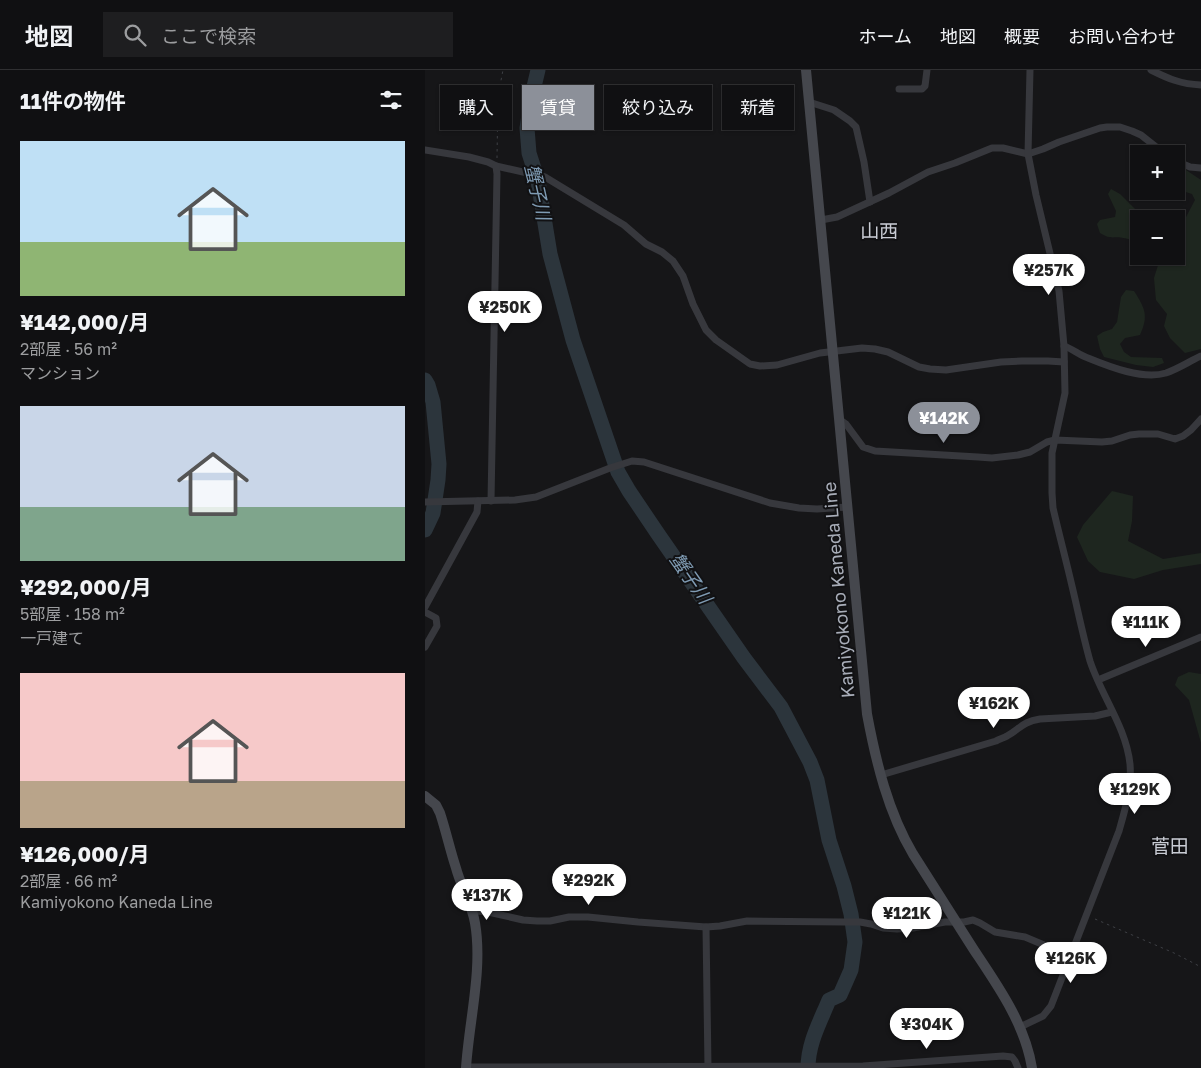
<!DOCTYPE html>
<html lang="ja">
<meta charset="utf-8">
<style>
:root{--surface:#101012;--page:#1e1e20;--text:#f1f3f6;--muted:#9c9d9f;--line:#303032;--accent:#8c9099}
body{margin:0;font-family:"Golos Text","Noto Sans JP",sans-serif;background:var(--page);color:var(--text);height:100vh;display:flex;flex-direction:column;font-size:19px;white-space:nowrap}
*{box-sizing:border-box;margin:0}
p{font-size:16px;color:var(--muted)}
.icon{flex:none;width:28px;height:28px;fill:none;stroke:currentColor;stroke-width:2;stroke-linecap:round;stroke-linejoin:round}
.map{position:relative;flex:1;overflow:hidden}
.side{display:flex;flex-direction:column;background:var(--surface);width:425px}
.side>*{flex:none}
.hud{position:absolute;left:15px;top:15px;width:475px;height:45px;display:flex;gap:10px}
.fabs{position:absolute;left:705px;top:75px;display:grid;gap:10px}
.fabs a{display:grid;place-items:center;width:55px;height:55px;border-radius:0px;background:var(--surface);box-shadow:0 1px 4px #0004,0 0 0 1px var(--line);font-size:25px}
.price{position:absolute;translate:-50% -42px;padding:0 11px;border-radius:18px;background:#fff;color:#222;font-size:16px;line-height:32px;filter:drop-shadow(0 1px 2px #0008)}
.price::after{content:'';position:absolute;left:50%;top:30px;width:15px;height:11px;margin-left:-8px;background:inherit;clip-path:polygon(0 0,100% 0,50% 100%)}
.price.on{background:var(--accent);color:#fff}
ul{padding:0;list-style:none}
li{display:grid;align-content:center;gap:10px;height:265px;padding:0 20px}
li span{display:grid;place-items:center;height:155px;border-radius:0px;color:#555}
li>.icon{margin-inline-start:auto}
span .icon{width:90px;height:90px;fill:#fffc;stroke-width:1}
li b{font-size:21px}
h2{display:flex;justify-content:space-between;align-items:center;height:60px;padding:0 20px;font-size:21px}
.pill{padding:0 18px;border-radius:0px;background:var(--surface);box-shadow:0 1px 4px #0004,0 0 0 1px var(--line);font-size:18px;line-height:45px}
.pill.on{background:var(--accent);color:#fff}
header{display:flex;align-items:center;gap:30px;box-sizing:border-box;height:70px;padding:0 25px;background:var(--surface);border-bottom:1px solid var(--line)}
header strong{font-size:24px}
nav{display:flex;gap:28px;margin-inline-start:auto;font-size:18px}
.search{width:350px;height:45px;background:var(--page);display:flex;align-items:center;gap:12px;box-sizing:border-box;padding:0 18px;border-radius:0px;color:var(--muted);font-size:19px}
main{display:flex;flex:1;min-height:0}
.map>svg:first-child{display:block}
.green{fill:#1e261f}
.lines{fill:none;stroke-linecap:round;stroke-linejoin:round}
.river{stroke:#2c353c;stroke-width:15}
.path{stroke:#3d3f44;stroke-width:1;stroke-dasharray:2.5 4;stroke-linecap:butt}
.street{stroke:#37383d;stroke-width:7}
.secondary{stroke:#45474d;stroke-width:10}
.labels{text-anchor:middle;stroke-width:4;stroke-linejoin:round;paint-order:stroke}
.street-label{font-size:18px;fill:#a8adb8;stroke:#111113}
.water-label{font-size:19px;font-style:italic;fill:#7f9bb3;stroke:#111113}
.neighbourhood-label{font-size:19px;fill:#c9ccd4;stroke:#111113}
</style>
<header>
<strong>地図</strong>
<div class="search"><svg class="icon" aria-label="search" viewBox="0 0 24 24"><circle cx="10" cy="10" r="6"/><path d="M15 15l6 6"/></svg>ここで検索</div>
<nav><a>ホーム</a><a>地図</a><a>概要</a><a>お問い合わせ</a></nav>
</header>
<main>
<section class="side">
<h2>11件の物件<svg class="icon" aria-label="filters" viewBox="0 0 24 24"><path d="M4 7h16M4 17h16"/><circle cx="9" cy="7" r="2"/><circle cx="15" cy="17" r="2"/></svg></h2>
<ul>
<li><span style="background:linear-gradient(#bfe0f5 65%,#8fb573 0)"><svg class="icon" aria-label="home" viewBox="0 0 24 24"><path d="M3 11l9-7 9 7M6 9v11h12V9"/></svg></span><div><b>¥142,000/月</b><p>2部屋 · 56 m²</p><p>マンション</p></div></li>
<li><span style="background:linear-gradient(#c9d6e8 65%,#7fa58c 0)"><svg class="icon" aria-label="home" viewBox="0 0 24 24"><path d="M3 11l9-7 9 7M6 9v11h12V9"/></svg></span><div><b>¥292,000/月</b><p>5部屋 · 158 m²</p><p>一戸建て</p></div></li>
<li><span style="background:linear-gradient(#f6c9c9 70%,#b9a48a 0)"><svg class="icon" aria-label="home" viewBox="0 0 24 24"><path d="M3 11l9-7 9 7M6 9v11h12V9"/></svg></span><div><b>¥126,000/月</b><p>2部屋 · 66 m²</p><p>Kamiyokono Kaneda Line</p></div></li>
</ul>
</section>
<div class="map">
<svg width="776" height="998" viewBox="0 0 776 998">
<rect width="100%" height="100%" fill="#161618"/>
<g class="green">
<path d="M751,98l10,2 15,10v169l-16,4 -15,-15 -6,-12 3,-12 -11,-14 -2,-22 6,-19 -1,-3h17v-36l9,-1 10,-19 -3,-6 -16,-5z"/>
<path d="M686,119l9,5 19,19 9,4 8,-2 11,4h-28v24c-6,-1 -10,-5 -16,-5 -11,-2 -12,2 -23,-5l-3,-9 3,-4 15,-3 1,-6 -8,-17z"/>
<path d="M701,220l8,1c11,17 15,25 6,44l-15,3 -5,6 4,8 7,5 31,1 2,5 -11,4 -17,-2 -32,-8 -4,-8 -3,-13 6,-4 9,-3 5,-7 4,-25z"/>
<path d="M687,421l21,5 -1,25 -4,20 35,18 38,-6v11l-38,6 -29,9 -34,-7 -12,-11 -11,-24 6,-12z"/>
<path d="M764,602l12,2v69l-12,-43 -14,-15 3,-8z"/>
</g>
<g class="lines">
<g class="river">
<path d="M113,0l-6,25 -5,33 2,25 9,28 12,73 23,86 45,132 11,19 29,43 86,124 37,49 29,55 7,18 12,60 15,46 7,28 4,28 -4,28 -11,25 -11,5c-9,22 -21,43 -21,68"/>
<path d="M0,310l3,5 5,17 6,62 -1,16 -5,33 -8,17"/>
</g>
<g class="path">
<path d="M72,88l1,-62 5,-26"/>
<path d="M670,849l79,34 27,14"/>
</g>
<g class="street">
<path d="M726,0c18,9 30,14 50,15"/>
<path d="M474,19h23l3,-3 2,-16"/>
<path d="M384,32l25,8 16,11 6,6 8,35 6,40"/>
<path d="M0,80l44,7 19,5 8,4 49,11 79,48 22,19 16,8 11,9 10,15 10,28 13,26 10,10 34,24 10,2 17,-1 43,-12 42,-5 13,1 13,3 31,15 11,2 16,1 55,-8 21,-1h26l16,1"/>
<path d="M751,91l14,6 11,1"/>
<path d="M396,150l16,-3 52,-24 39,-21 27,-9 32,-13 5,-2h11l25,6 15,-5 16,-7 41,-14 7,-1h13l12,4 9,4 24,19"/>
<path d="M639,276c9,3 15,9 24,12 22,9 55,22 78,15 12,-4 24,-12 35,-17"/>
<path d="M414,349l7,5 17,23 12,4 103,6 14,1 26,-3 12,-3 17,-10 8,-2 47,2 10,-1 18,-6 9,-1h19l17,5 8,-3 8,-6 10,-11"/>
<path d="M66,431l6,-327 -1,-8"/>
<path d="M0,432l90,-2 21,-3 74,-29 22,-7 12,1 126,41 29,5 18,1 30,-2"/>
<path d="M0,537l52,-95 1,-11"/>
<path d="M0,542l11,6 1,8 -12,21"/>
<path d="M673,610l103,-43"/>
<path d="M456,705l115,-34c3,-2 8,-3 11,-5 14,-8 15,-14 33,-17l55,-3 17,-4"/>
<path d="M48,842l6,-1 9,1 35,8 14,1h13l19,-4h19l50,5 68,5 14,-1 27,-5 97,1h16l11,2 12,4 14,1 16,-1 32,-6h19l9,-2 7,3 15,9 30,5 19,8 28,8"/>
<path d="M281,857l2,141"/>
<path d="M595,957l23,-11 8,-10 68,-175c6,-21 13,-44 11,-67 -4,-37 -29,-69 -40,-103 -7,-25 -12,-50 -18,-75 -6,-26 -13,-52 -19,-78l-1,-15v-40l13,-60 -1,-47 -5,-55 -23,-96 -8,-41 2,-84"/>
<path d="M41,997l397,-1 140,-10 9,1 3,4 3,7"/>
</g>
<g class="secondary">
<path d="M381,0l61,644c9,48 21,98 46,140 20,32 41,64 61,96 24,36 51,74 58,118"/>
<path d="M0,726l11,9 4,8c6,18 10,37 16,55 5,19 16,36 19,55 8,46 -6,98 -9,145"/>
</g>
</g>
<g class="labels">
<g class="street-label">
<text transform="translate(414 520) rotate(-95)" y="6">Kamiyokono Kaneda Line</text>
</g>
<g class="water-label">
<text transform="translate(113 122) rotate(77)" y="7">蟹子川</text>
<text transform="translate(266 508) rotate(55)" y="7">蟹子川</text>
</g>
<g class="neighbourhood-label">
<text x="454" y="168">山西</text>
<text x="745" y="783">菅田</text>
</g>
</g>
</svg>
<div class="fabs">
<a>+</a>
<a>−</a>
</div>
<b class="price" style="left:624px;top:226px">¥257K</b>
<b class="price" style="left:80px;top:263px">¥250K</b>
<b class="price on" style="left:519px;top:374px">¥142K</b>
<b class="price" style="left:721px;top:578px">¥111K</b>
<b class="price" style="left:569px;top:659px">¥162K</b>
<b class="price" style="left:710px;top:745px">¥129K</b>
<b class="price" style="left:164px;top:836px">¥292K</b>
<b class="price" style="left:62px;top:851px">¥137K</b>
<b class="price" style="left:482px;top:869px">¥121K</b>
<b class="price" style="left:646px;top:914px">¥126K</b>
<b class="price" style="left:502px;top:980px">¥304K</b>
<div class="hud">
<a class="pill">購入</a>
<a class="pill on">賃貸</a>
<a class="pill">絞り込み</a>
<a class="pill">新着</a>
</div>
</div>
</main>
